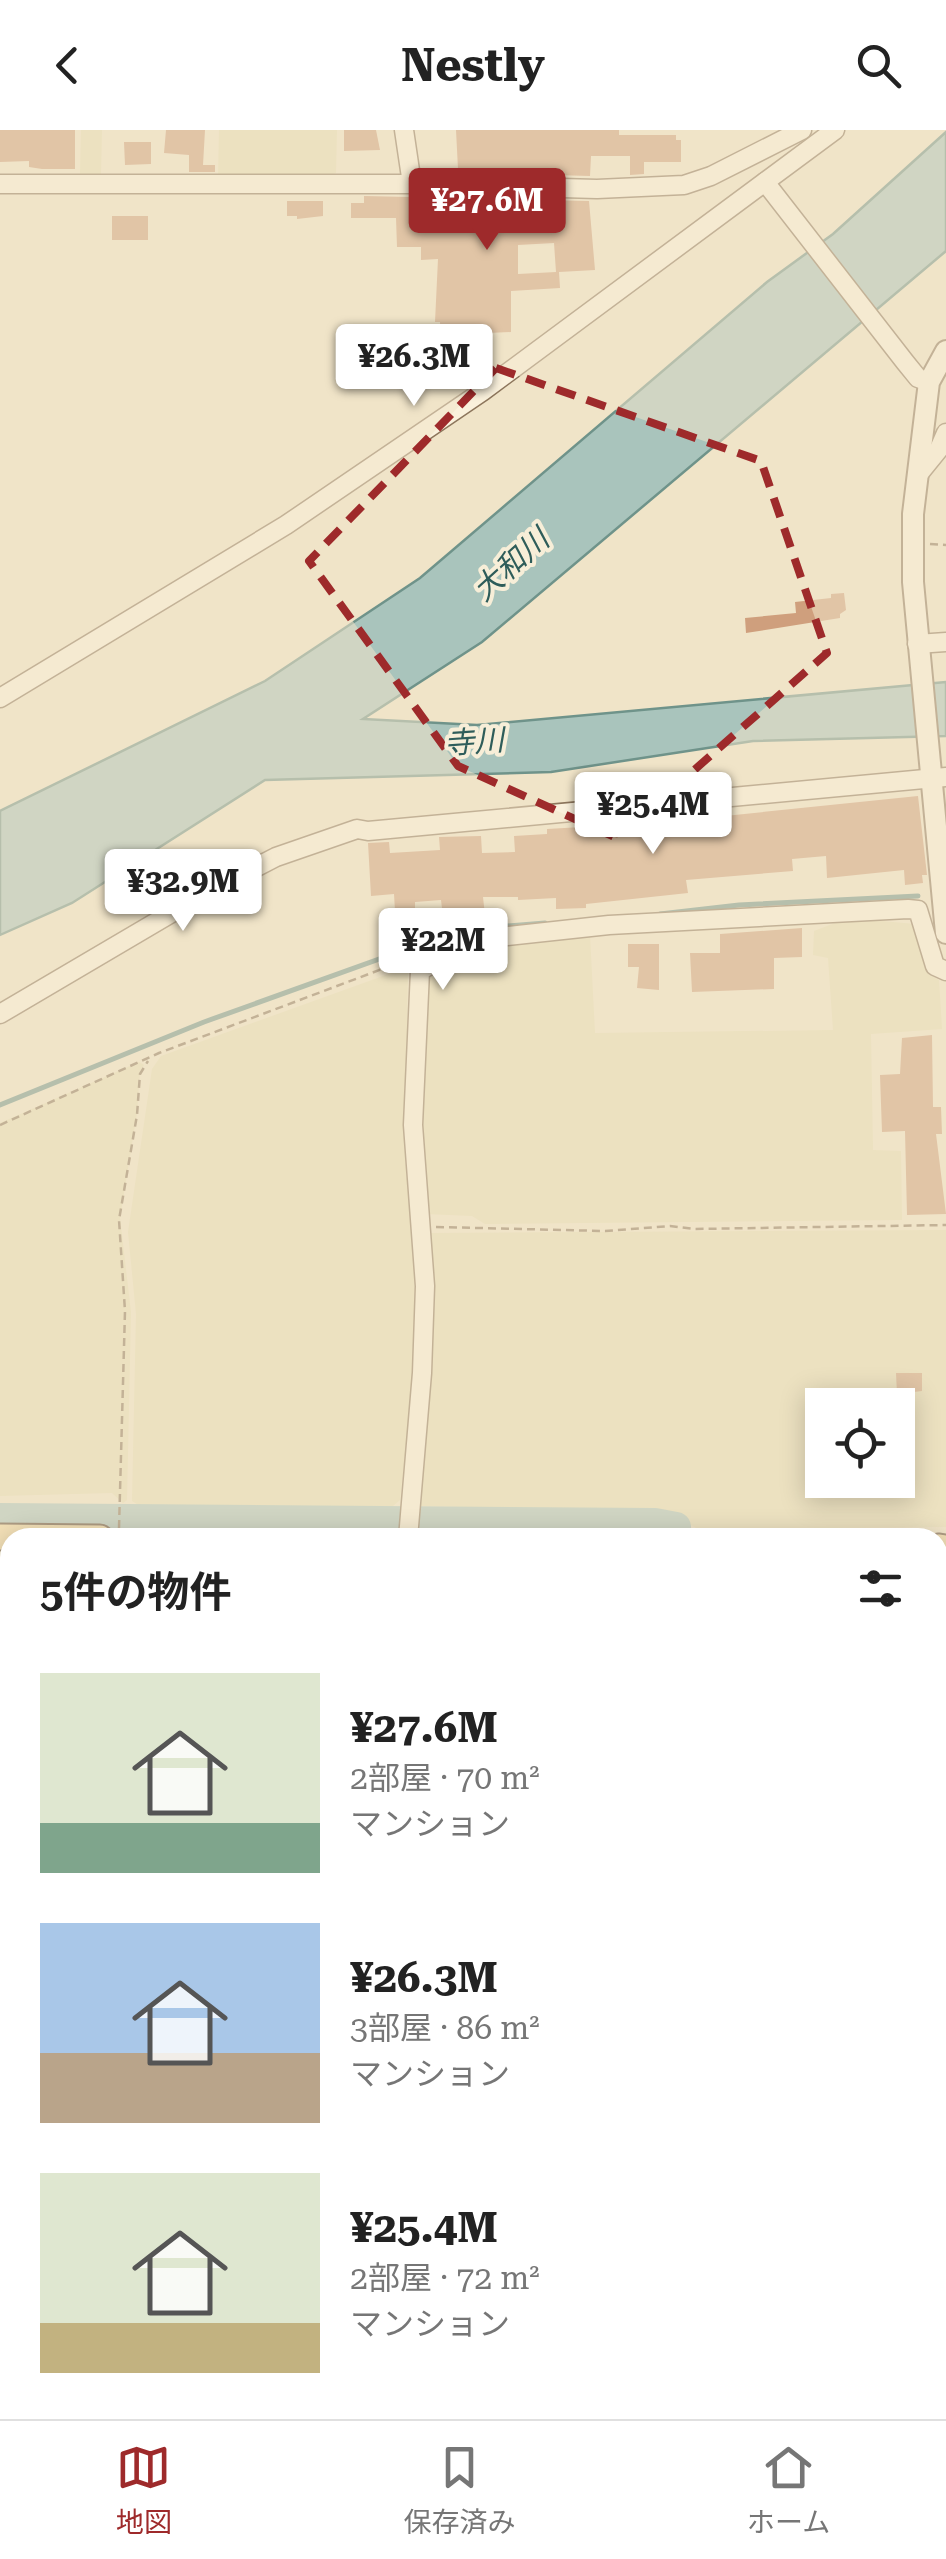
<!DOCTYPE html>
<html lang="ja">
<meta charset="utf-8">
<style>
:root{--surface:#fff;--page:#f6f6f6;--text:#222;--muted:#767676;--line:#e0e0e0;--accent:#9e2a2b}
body{margin:0;font-family:"Roboto Serif","Noto Sans JP",serif;background:var(--page);color:var(--text);height:100vh;display:flex;flex-direction:column;font-size:38px;white-space:nowrap}
*{box-sizing:border-box;margin:0}
p{font-size:32px;color:var(--muted)}
.icon{flex:none;width:55px;height:55px;fill:none;stroke:currentColor;stroke-width:2;stroke-linecap:round;stroke-linejoin:round}
.map{position:relative;flex:1;overflow:hidden}
.side{position:absolute;left:0px;top:1398px;width:948px;height:892px;display:flex;flex-direction:column;background:var(--surface);border-radius:30px 30px 0 0;box-shadow:0 5px 25px #0003}
.side>*{flex:none}
.controls{position:absolute;left:805px;top:1258px;display:grid;gap:20px}
.controls a{display:grid;place-items:center;width:110px;height:110px;border-radius:0px;background:var(--surface);box-shadow:0 5px 25px #0003;font-size:50px}
.price{position:absolute;translate:-50% -85px;padding:0 22px;border-radius:10px;background:#fff;color:#222;font-size:32px;line-height:65px;filter:drop-shadow(0 2px 5px #0008)}
.price::after{content:'';position:absolute;left:50%;top:60px;width:30px;height:22px;margin-left:-15px;background:inherit;clip-path:polygon(0 0,100% 0,50% 100%)}
.price.selected{background:var(--accent);color:#fff}
ul{padding:0;list-style:none}
li{display:flex;align-items:center;gap:30px;height:250px;padding:0 40px}
li span{display:grid;place-items:center;flex:none;width:280px;height:200px;border-radius:0px;color:#555}
li>.icon{margin-inline-start:auto}
span .icon{width:120px;height:120px;fill:#fffc;stroke-width:1}
li b{font-size:42px}
h2{display:flex;justify-content:space-between;align-items:center;height:120px;padding:0 40px;font-size:42px}
header{display:flex;justify-content:space-between;align-items:center;height:130px;padding:0 40px;background:var(--surface);font-size:45px;font-weight:700}
.tab-bar{display:flex;justify-content:space-around;align-items:center;height:140px;border-top:2px solid var(--line);background:var(--surface);font-size:28px;color:var(--muted)}
.tab-bar a{display:grid;justify-items:center;gap:5px}
.tab-bar .selected{color:var(--accent)}
.map>svg:first-child{display:block}
.farmland{fill:#e6deb5;fill-rule:evenodd}
.water{fill:#a9c4bc;stroke:#6f938a;stroke-width:2.5}
.lines{fill:none;stroke-linecap:round;stroke-linejoin:round}
.stream{stroke:#6f938a;stroke-width:5}
.river{stroke:#a9c4bc;stroke-width:30}
.building{fill:#cf9f7d;fill-rule:evenodd}
.minor-casing{stroke:#8d765c;stroke-width:21}
.tertiary-casing{stroke:#8d765c;stroke-width:24}
.primary-casing{stroke:#5b4430;stroke-width:29}
.path{stroke:#8d765c;stroke-width:2.5;stroke-dasharray:8 5;stroke-linecap:butt}
.minor{stroke:#faf1dc;stroke-width:18}
.tertiary{stroke:#faf1dc;stroke-width:20}
.primary{stroke:#f3d9a0;stroke-width:25}
.marked{fill:none;stroke:#9e2a2b;stroke-width:8;stroke-dasharray:20 12;stroke-linejoin:round}
.labels{text-anchor:middle;stroke-width:8;stroke-linejoin:round;paint-order:stroke}
.water-label{font-size:30px;font-style:italic;fill:#2f5d5a;stroke:#f7eed8}
</style>
<header><svg class="icon" aria-label="back" viewBox="0 0 24 24"><path d="M15 5l-7 7 7 7"/></svg>Nestly<svg class="icon" aria-label="search" viewBox="0 0 24 24"><circle cx="10" cy="10" r="6"/><path d="M15 15l6 6"/></svg></header>
<div class="map">
<svg width="946" height="2289" viewBox="0 0 946 2289">
<rect width="100%" height="100%" fill="#f0e4c8"/>
<g class="farmland">
<path d="M81,0h21l-1,44h-21z"/>
<path d="M219,0h118l-1,43 -15,6 -103,-2z"/>
<path d="M848,788l67,6 13,50 11,6 3,49 -71,5 2,116 28,1 1,69 -417,4 -13,-8 -46,-2 -4,-62 3,-175 48,-28 117,-14 5,98 238,-3 -5,-72 -15,-3 1,-24z"/>
<path d="M408,837l-3,191 10,114 -3,120 -12,108 -7,6h-253l-8,-5 4,-187 -8,-82 24,-163 9,-13z"/>
<path d="M139,932l5,3 -4,6 -3,42 -17,105 11,94 -4,188 -4,3 -11,-10 -112,3v-373z"/>
<path d="M946,1100v297l-248,2 -22,-12 -26,-6 -234,-5 9,-273zM822,1275h76v75h-76z"/>
<rect x="0" y="1422" width="10" height="171"/>
<rect x="938" y="1436" width="8" height="210"/>
</g>
<path class="water" d="M946,2v119l-464,391 -119,77 114,6 469,-43v54l-193,5 -202,31 -286,8 -193,123 -72,32v-124l265,-130 155,-103 347,-296 66,-48z"/>
<g class="lines">
<g class="stream">
<path d="M660,784l79,-9 179,-9"/>
<path d="M0,975l204,-83 256,-92 85,-7"/>
</g>
<g class="river">
<path d="M0,1388l655,5 21,4"/>
<path d="M938,1656h8"/>
</g>
</g>
<g class="building">
<path d="M0,0h75v39h-33l-13,-2v-6l-29,1z"/>
<path d="M166,0h39l-2,35h12v7h-26v-17l-25,-2z"/>
<path d="M344,0h32l4,20 -36,1z"/>
<path d="M456,0h163v5h57v5h5v22h-37v12l-14,1v-19h-39l-1,20 -148,-4v-2l16,-1z"/>
<path d="M124,12h27v22l-26,1z"/>
<path d="M364,66l225,5 6,69 -36,2 1,16 -49,3v41l-24,1v6h-17v13h-29l-1,-30h-5l3,-63 -17,1v-13h-24l-1,-29h-45v-15h13zM554,113l2,29 -38,2v-29z"/>
<path d="M287,71h36v15l-26,3v-3h-10z"/>
<rect x="112" y="86" width="36" height="24"/>
<path d="M844,463l2,17 -6,4v4l-94,15 -1,-15 51,-5 -1,-11 36,-4v-4z"/>
<path d="M918,666l9,79h-5l1,8 -18,2 -1,-15 -77,8 -1,-22 -34,3 1,12 -107,9 2,13 -102,11v4l-30,1v-11l-38,2v-3h-35l2,18 -25,3v5l-16,2 -3,-25 -26,2v7l-20,2 -1,-17 -23,2 -3,-53 21,-1 1,11 50,-3 -1,-13 42,-1 1,17 33,-1 -1,-16 33,-2v-5l35,-2v-3l16,-2v7z"/>
<path d="M802,798v29l-28,1v31l-82,3 -2,-39h30v-19z"/>
<path d="M628,814h31v46l-22,-2 2,-21h-11z"/>
<path d="M932,905l1,72h8l1,27h-6l10,80 -39,1 -2,-84 -23,1 -2,-57 20,-1 2,-36z"/>
<path d="M896,1243h26v18l-25,3z"/>
</g>
<g class="lines">
<defs>
<g id="minor">
<path d="M404,0l8,54"/>
<path d="M765,52l140,180 13,16 11,4"/>
<path d="M0,54h412l185,5 87,-4 27,-9 91,-46"/>
<path d="M917,346l22,-27 7,-16"/>
<path d="M917,514l29,-2"/>
<path d="M0,568l286,-173 197,-134 352,-261"/>
<path d="M0,884l197,-116 79,-41 81,-28 11,2 578,-54"/>
<path d="M408,1408l14,-165 3,-87 -12,-161 7,-154 51,-31 138,-15 299,-16 10,1 17,56 11,5"/>
<path d="M938,1672h8"/>
<path d="M283,2289v-9"/>
<path d="M524,2289v-9"/>
</g>
<g id="tertiary">
<path d="M946,221l-17,31 -16,132v68l33,351"/>
<path d="M938,2081h8"/>
</g>
<g id="primary">
<path d="M0,1407l100,1"/>
<path d="M938,1417l8,1"/>
</g>
</defs>
<use href="#minor" class="minor-casing"/>
<use href="#tertiary" class="tertiary-casing"/>
<use href="#primary" class="primary-casing"/>
<g class="path">
<path d="M930,414l16,1"/>
<path d="M0,995l159,-72 247,-93"/>
<path d="M436,1097l169,4 65,-5 24,3 252,-4"/>
<path d="M119,1398l6,-217 -6,-91 18,-105 3,-41 8,-13"/>
</g>
<use href="#minor" class="minor"/>
<use href="#tertiary" class="tertiary"/>
<use href="#primary" class="primary"/>
</g>
<path d="M0 0H946V2289H0ZM496,238l265,93 66,192 -210,185 -159,-72 -149,-205z" fill="#f0e4c8" fill-opacity=".55" fill-rule="evenodd"/>
<path class="marked" d="M496,238l265,93 66,192 -210,185 -159,-72 -149,-205z"/>
<g class="labels">
<g class="water-label">
<text transform="translate(511 435) rotate(-42)" y="10">大和川</text>
<text transform="translate(474 612) rotate(-4)" y="10">寺川</text>
</g>
</g>
</svg>
<div class="controls">
<a><svg class="icon" aria-label="locate" viewBox="0 0 24 24"><circle cx="12" cy="12" r="6"/><path d="M12 2v4M12 18v4M2 12h4M18 12h4"/></svg></a>
</div>
<b class="price selected" style="left:487px;top:123px">¥27.6M</b>
<b class="price" style="left:414px;top:279px">¥26.3M</b>
<b class="price" style="left:653px;top:727px">¥25.4M</b>
<b class="price" style="left:183px;top:804px">¥32.9M</b>
<b class="price" style="left:443px;top:863px">¥22M</b>
<section class="side">
<h2>5件の物件<svg class="icon" aria-label="filters" viewBox="0 0 24 24"><path d="M4 7h16M4 17h16"/><circle cx="9" cy="7" r="2"/><circle cx="15" cy="17" r="2"/></svg></h2>
<ul>
<li><span style="background:linear-gradient(#dfe7d0 75%,#7fa58c 0)"><svg class="icon" aria-label="home" viewBox="0 0 24 24"><path d="M3 11l9-7 9 7M6 9v11h12V9"/></svg></span><div><b>¥27.6M</b><p>2部屋 · 70 m²</p><p>マンション</p></div></li>
<li><span style="background:linear-gradient(#a9c7e8 65%,#b9a48a 0)"><svg class="icon" aria-label="home" viewBox="0 0 24 24"><path d="M3 11l9-7 9 7M6 9v11h12V9"/></svg></span><div><b>¥26.3M</b><p>3部屋 · 86 m²</p><p>マンション</p></div></li>
<li><span style="background:linear-gradient(#dfe7d0 75%,#c2b280 0)"><svg class="icon" aria-label="home" viewBox="0 0 24 24"><path d="M3 11l9-7 9 7M6 9v11h12V9"/></svg></span><div><b>¥25.4M</b><p>2部屋 · 72 m²</p><p>マンション</p></div></li>
</ul>
</section>
</div>
<nav class="tab-bar">
<a class="selected"><svg class="icon" aria-label="map" viewBox="0 0 24 24"><path d="M3 6l6-2 6 2 6-2v14l-6 2-6-2-6 2zM9 4v14M15 6v14"/></svg>地図</a>
<a><svg class="icon" aria-label="saved" viewBox="0 0 24 24"><path d="M7 4h10v16l-5-4-5 4z"/></svg>保存済み</a>
<a><svg class="icon" aria-label="home" viewBox="0 0 24 24"><path d="M3 11l9-7 9 7M6 9v11h12V9"/></svg>ホーム</a>
</nav>
